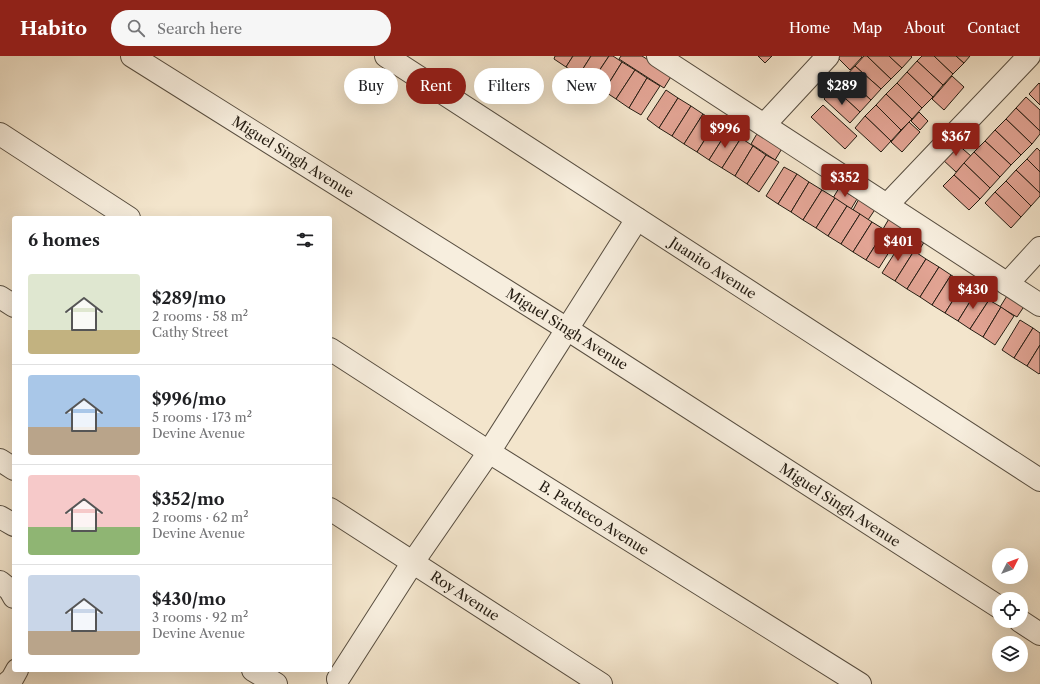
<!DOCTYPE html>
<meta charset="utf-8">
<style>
:root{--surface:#fff;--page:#f6f6f6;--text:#202124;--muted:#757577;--line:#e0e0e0;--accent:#8f2418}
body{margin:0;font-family:"Libre Caslon Text",serif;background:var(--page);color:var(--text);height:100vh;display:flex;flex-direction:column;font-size:15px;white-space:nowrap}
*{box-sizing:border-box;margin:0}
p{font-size:13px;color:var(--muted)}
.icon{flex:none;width:22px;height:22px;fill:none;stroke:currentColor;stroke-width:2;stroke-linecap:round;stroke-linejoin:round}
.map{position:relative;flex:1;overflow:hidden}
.drawer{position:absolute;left:12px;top:160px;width:320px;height:456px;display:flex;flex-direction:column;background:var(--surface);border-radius:4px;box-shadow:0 4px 16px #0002}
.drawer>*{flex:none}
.guide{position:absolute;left:344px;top:12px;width:380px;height:36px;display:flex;gap:8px}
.needle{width:26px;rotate:48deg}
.controls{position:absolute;left:992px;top:492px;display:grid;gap:8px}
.controls a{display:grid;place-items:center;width:36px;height:36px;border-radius:50%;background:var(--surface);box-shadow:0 4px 16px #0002;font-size:20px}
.price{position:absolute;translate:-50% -34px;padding:0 9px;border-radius:4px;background:var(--accent);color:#fff;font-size:13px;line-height:26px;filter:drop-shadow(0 1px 2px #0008)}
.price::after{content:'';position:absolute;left:50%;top:24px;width:12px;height:9px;margin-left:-6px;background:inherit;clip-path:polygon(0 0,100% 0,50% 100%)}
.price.current{background:#222;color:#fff}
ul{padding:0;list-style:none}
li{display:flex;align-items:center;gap:12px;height:100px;padding:0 16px}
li+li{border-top:1px solid var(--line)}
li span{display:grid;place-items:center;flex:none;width:112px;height:80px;border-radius:4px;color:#555}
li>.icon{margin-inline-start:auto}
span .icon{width:48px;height:48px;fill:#fffc;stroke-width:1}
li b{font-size:17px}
h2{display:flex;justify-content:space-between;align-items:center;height:48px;padding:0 16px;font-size:17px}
.chip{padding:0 14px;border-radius:18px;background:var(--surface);box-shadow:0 4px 16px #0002;font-size:14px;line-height:36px}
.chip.current{background:var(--accent);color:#fff}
header{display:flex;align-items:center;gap:24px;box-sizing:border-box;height:56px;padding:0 20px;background:var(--accent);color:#fff}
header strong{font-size:19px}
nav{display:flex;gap:22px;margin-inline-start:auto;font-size:14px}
.search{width:280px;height:36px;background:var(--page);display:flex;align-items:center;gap:10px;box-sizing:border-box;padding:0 14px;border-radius:22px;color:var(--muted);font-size:15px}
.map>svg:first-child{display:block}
.building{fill:#e2a494;stroke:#241c12}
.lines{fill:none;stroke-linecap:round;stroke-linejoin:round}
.minor-casing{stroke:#584e40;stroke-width:24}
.minor{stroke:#f7eede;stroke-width:22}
.labels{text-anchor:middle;stroke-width:3;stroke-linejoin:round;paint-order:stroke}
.street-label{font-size:14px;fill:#241c12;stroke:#f7eede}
</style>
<header>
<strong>Habito</strong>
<div class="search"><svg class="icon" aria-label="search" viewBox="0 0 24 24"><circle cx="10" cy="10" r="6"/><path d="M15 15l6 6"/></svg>Search here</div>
<nav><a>Home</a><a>Map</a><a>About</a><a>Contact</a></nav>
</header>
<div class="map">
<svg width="1040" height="628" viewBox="0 0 1040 628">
<rect width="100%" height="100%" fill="#f3e5cc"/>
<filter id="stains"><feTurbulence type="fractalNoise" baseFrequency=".005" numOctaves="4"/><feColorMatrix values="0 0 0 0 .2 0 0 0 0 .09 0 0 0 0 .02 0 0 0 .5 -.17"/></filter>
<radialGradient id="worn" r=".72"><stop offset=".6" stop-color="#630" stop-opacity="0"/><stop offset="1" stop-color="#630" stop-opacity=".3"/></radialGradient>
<g class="building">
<path d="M555,0h18l-7,11 -12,-8z"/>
<path d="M573,0h18l-12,19 -13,-8z"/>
<path d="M591,0h18l-18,27 -12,-8z"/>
<path d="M609,0h4l9,6 -18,29 -13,-8z"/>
<path d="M621,0h21l30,19 -8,13 -45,-29z"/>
<path d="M758,0h14l-7,7z"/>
<path d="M840,0h22v1l-12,13 -12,-12z"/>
<path d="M864,0h3l24,23 -10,10 -26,-23z"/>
<path d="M867,0h22l13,12 -11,11z"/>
<path d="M889,0h22l1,1 -10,11z"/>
<path d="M922,0h12l19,18 -10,11 -26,-24z"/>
<path d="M934,0h22l8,7 -11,11z"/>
<path d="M956,0h14l-6,7z"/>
<path d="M917,5l26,24 -10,12 -26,-25z"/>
<path d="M622,6l13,8 -19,29 -12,-8z"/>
<path d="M855,10l26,23 -10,11 -26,-23z"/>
<path d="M635,14l12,8 -18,30 -13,-9z"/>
<path d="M907,16l26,25 -11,11 -25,-25z"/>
<path d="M952,20l12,11 -20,23 -12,-11z"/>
<path d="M845,21l26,23 -11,12 -26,-24z"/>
<path d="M647,22l13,8 -19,29 -12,-7z"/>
<path d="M897,27l25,25 -10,11 -26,-25z"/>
<path d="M1039,27l1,1v21l-11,-11z"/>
<path d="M834,32l26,24 -10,11 -26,-24z"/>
<path d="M666,34l12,8 -19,30 -12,-9z"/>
<path d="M886,38l26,25 -11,11 -25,-25z"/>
<path d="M1026,41l14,13v21l-24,-23z"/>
<path d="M678,42l13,8 -19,30 -13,-8z"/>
<path d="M823,49l34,31 -12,13 -34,-32z"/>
<path d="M876,49l25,25 -10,11 -26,-25z"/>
<path d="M691,50l12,8 -19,30 -12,-8z"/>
<path d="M1016,52l24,23v3l-8,10 -26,-25z"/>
<path d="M919,56l9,9 -8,9 -9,-9z"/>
<path d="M703,58l13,8 -19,30 -13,-8z"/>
<path d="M865,60l26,25 -10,11 -26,-24z"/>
<path d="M1006,63l26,25 -11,11 -26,-25z"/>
<path d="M716,66l12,8 -19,30 -12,-8z"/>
<path d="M909,66l11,10 -18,20 -11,-10z"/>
<path d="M728,74l13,8 -19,30 -13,-8z"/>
<path d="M995,74l26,25 -10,10 -26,-24z"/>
<path d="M758,76l25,15 -8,13 -24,-16z"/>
<path d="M741,82l12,8 -18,30 -13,-8z"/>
<path d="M985,85l26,24 -11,12 -26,-25z"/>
<path d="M956,87l15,13 -15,16 -14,-13z"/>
<path d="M753,90l13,9 -19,29 -12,-8z"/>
<path d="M1037,92l3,3v21l-13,-13z"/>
<path d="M974,96l26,25 -10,11 -26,-25z"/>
<path d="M766,99l13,7 -20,30 -12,-8z"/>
<path d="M1027,103l13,13v21l-24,-23z"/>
<path d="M964,107l26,25 -10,11 -26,-24z"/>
<path d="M784,111l13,7 -19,30 -12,-8z"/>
<path d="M1016,114l24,23v3l-9,10 -25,-25z"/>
<path d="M797,118l12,8 -18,30 -13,-8z"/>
<path d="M954,119l26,24 -11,11 -26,-24z"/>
<path d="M1006,125l25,25 -10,11 -26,-25z"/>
<path d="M809,126l13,8 -19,30 -12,-8z"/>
<path d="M839,132l18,11 -6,10 -18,-11z"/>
<path d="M822,134l13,8 -19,30 -13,-8z"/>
<path d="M995,136l26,25 -10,11 -26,-25z"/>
<path d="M860,141l16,11 -8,12 -15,-10z"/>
<path d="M835,142l12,8 -19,30 -12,-8z"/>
<path d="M847,150l13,8 -19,30 -13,-8z"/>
<path d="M860,158l12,8 -19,30 -12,-8z"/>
<path d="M890,161l18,11 -7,12 -18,-11z"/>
<path d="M872,166l13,8 -19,30 -13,-8z"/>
<path d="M909,172l17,11 -8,13 -18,-11z"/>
<path d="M885,174l13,8 -19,30 -13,-8z"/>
<path d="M901,187l13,8 -19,30 -13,-8z"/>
<path d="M914,195l12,8 -19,30 -12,-8z"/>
<path d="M926,203l13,8 -19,30 -13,-8z"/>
<path d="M939,211l12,8 -19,30 -12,-8z"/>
<path d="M951,219l13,8 -19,30 -13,-8z"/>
<path d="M964,227l12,9 -18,29 -13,-8z"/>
<path d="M1010,235l17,11 -10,15 -17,-10z"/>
<path d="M976,236l13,8 -19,29 -12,-8z"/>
<path d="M989,244l12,7 -18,30 -13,-8z"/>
<path d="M1001,251l13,9 -19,29 -12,-8z"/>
<path d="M1020,264l13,8 -19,30 -12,-8z"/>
<path d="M1033,272l7,5v12l-13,21 -13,-8z"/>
<path d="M1040,289v28l-1,1 -12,-8z"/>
</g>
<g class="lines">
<defs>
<g id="minor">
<path d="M132,0l435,273 432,278"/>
<path d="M386,0l654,424"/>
<path d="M658,0l382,249"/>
<path d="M764,69l64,-69"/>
<path d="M0,78l129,84"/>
<path d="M887,149l142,-149"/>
<path d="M1007,228l33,-36"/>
<path d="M0,241l14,9"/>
<path d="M330,293l159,103 371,232"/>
<path d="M0,404l14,9"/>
<path d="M330,453l271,175"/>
<path d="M0,461l14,8"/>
<path d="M0,526l10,8 4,7"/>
<path d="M1020,565l20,13"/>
<path d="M253,614l23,14"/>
<path d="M338,623l75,-117 76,-110 148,-233"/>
<path d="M6,628l6,-5 5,-9"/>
</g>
</defs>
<use href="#minor" class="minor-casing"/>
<use href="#minor" class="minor"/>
</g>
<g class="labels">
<g class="street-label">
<text transform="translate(293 101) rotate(32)" y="5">Miguel Singh Avenue</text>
<text transform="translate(713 212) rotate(33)" y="5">Juanito Avenue</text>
<text transform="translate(567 273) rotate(32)" y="5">Miguel Singh Avenue</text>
<text transform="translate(840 449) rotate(33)" y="5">Miguel Singh Avenue</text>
<text transform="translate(594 462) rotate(32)" y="5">B. Pacheco Avenue</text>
<text transform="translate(465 540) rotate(33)" y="5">Roy Avenue</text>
</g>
</g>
<rect width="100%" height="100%" filter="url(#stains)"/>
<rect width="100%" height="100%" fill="url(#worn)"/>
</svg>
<div class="controls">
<a><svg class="needle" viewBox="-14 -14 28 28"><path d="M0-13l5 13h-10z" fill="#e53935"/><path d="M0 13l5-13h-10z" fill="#757577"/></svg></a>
<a><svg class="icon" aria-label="locate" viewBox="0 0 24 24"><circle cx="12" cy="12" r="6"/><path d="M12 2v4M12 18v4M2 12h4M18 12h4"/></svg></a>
<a><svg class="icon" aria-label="layers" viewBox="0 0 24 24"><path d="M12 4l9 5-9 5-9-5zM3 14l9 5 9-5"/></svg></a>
</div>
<b class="price current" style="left:842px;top:50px">$289</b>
<b class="price" style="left:725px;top:93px">$996</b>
<b class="price" style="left:956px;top:101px">$367</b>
<b class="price" style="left:845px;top:142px">$352</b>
<b class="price" style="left:898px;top:206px">$401</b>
<b class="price" style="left:973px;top:254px">$430</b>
<div class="guide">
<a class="chip">Buy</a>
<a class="chip current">Rent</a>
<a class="chip">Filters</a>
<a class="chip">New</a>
</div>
<section class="drawer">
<h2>6 homes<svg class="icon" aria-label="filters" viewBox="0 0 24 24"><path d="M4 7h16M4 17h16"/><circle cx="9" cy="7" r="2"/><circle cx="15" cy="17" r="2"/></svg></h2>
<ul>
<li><span style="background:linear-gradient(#dfe7d0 70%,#c2b280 0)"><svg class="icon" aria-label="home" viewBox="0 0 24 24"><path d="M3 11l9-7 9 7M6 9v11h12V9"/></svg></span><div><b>$289/mo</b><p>2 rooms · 58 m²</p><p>Cathy Street</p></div></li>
<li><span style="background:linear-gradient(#a9c7e8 65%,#b9a48a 0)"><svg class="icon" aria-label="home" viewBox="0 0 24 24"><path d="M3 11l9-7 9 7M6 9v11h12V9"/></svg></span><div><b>$996/mo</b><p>5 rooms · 173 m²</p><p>Devine Avenue</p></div></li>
<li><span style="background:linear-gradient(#f6c9c9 65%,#8fb573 0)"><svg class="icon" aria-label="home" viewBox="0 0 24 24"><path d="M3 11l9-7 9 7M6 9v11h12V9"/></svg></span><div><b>$352/mo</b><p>2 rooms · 62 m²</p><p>Devine Avenue</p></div></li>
<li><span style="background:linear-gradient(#c9d6e8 70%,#b9a48a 0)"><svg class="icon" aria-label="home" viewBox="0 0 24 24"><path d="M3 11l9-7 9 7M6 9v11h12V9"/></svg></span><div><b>$430/mo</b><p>3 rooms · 92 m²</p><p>Devine Avenue</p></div></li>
</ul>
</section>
</div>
